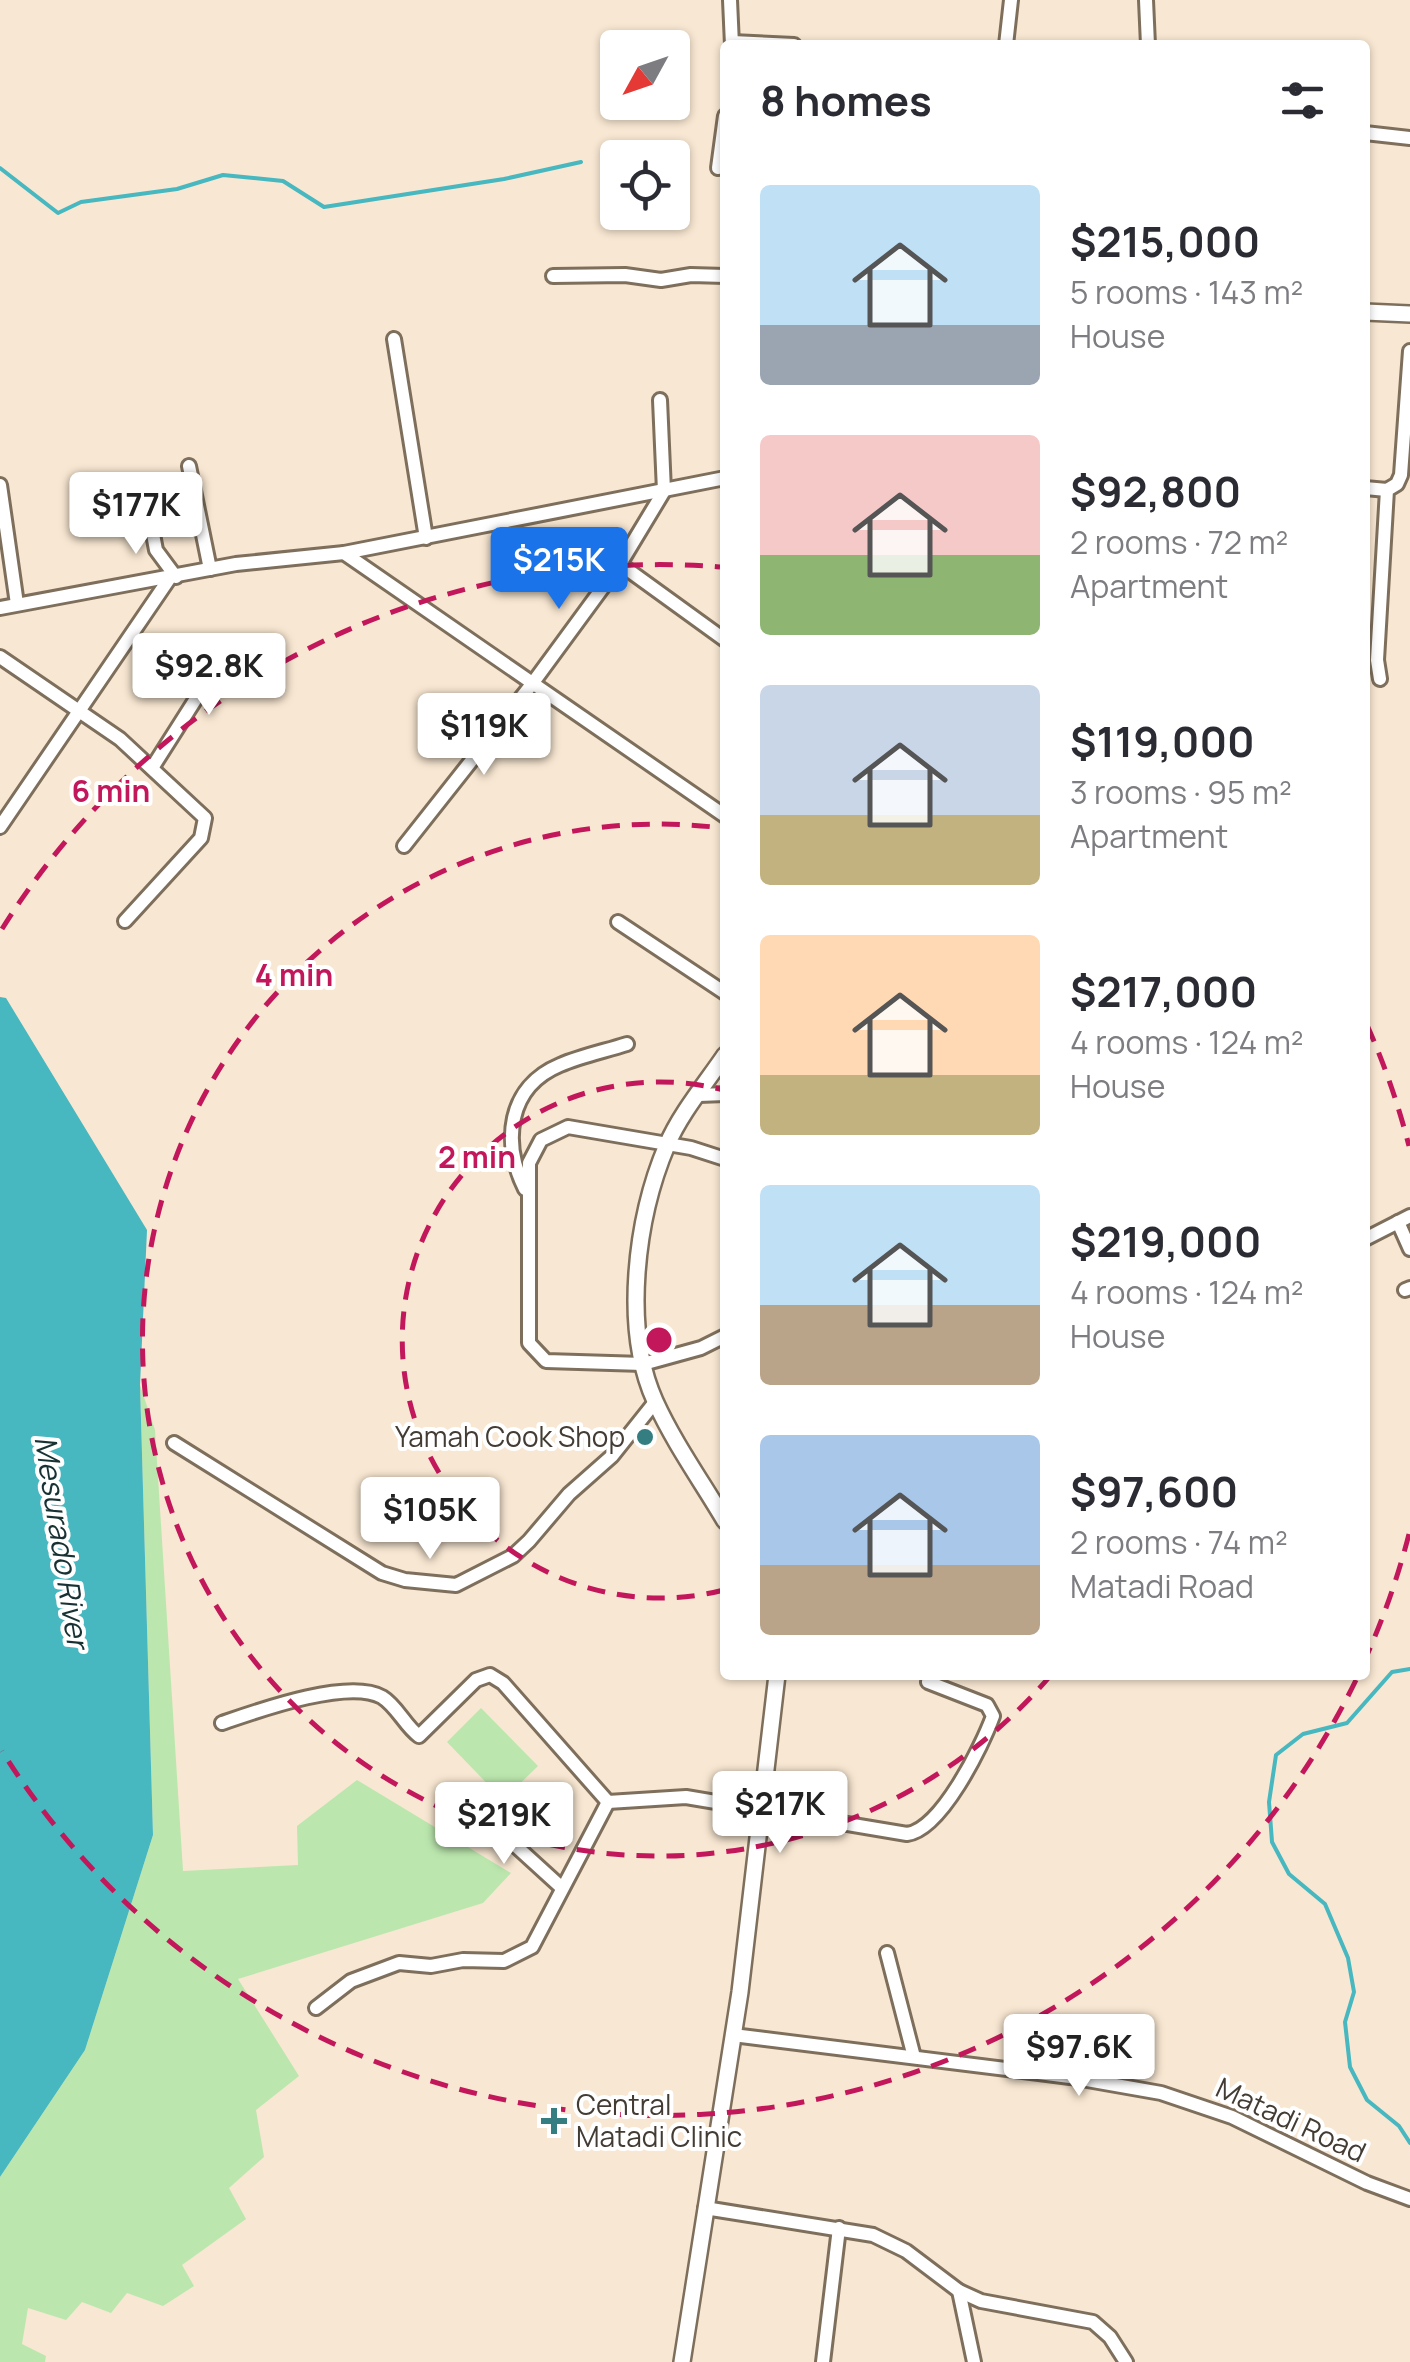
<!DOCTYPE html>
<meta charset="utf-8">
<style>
:root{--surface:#fff;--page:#f2f2f3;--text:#2b2b33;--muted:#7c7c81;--accent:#1a73e8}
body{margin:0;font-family:Manrope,sans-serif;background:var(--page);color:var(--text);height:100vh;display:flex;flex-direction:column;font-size:38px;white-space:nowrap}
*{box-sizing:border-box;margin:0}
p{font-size:32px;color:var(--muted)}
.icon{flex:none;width:55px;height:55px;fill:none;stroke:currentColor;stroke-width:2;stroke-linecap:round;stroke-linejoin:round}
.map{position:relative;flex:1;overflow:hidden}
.sheet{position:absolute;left:720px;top:40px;width:650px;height:1640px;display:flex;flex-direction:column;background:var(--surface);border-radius:10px;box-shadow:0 2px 8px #0004}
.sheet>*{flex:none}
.needle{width:65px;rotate:230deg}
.buttons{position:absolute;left:600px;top:30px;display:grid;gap:20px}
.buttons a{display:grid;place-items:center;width:90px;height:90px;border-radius:10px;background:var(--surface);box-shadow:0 2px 8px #0004;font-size:50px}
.price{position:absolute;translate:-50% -85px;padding:0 22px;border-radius:10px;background:#fff;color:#222;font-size:32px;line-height:65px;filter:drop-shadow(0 2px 5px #0008)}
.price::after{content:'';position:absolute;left:50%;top:60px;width:30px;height:22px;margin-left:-15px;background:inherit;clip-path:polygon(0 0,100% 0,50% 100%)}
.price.on{background:var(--accent);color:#fff}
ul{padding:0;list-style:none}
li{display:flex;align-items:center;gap:30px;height:250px;padding:0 40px}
li span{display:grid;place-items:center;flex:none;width:280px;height:200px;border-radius:10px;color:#555}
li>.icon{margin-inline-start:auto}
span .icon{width:120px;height:120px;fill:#fffc;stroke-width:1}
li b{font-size:42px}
h2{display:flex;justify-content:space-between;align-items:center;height:120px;padding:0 40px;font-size:42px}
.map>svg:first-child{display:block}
.green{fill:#bbe7ae}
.water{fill:#47b7c0}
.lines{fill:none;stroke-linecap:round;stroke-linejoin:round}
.stream{stroke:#47b7c0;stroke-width:4}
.minor-casing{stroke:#7e6f5c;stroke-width:18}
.tertiary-casing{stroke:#7e6f5c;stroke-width:20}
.minor{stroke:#fff;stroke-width:12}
.tertiary{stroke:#fff;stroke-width:15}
.ring{fill:none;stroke:#c2185b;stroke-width:5;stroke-dasharray:18 12}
.poi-dot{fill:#347d80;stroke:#fff;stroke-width:4}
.labels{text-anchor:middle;stroke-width:8;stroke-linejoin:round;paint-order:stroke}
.poi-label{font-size:28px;fill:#433c34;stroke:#fff;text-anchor:end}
.street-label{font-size:28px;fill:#433c34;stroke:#fff}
.water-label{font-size:30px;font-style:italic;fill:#183133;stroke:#fff}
.centre{fill:#c2185b;stroke:#fff;stroke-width:5}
.ring-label{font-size:30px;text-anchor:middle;font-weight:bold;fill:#c2185b;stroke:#fff;stroke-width:8;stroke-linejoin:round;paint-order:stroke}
</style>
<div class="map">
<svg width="1410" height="2362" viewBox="0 0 1410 2362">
<rect width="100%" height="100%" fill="#f8e7d2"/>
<g class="green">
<path d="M140,1385l15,45 28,441 115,-6 -1,-39 60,-46 154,93 -28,30 -245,76 61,97 -43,34 8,47 -35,31 17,31 -64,46 12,21 -31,20 -36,-13 -16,20 -29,-11 -16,18 -38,-12 -6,36 24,12 -1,6h-45v-185l85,-127 68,-215z"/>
<path d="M481,1708l57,58 -35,34 -56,-58z"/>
</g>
<path class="water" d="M0,997l6,1 141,232 -7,155 13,450 -68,215 -85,127z"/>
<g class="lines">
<g class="stream">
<path d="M0,168l58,45 23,-11 96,-13 46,-14 60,6 41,26 180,-28 77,-17"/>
<path d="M1410,1669l-18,3 -45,51 -44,11 -27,21 -7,47 3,40 17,32 36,30 23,54 6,34 -9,30 5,45 17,33 32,26 11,17"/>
</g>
<defs>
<g id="minor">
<path d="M730,0l2,45"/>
<path d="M1146,0l2,45"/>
<path d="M732,42l62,3"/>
<path d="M1006,45l5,-45"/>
<path d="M1365,133l45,5"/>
<path d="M718,168l7,-52"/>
<path d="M553,276l72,-1 36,5 30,-5 34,1"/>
<path d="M394,339l32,199"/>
<path d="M660,400l4,91 -44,73 105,76"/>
<path d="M189,466l21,103"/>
<path d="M0,485l17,119"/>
<path d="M1365,488l22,2"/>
<path d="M149,513l7,37 20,27"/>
<path d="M344,553l381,263"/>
<path d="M0,608l236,-44 108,-11 381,-75"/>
<path d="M0,657l120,82 85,79 -4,20 -76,83"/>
<path d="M1380,679l-3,-19 10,-170 10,-6 4,-9 9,-124"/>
<path d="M152,768l78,-123"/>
<path d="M0,827l169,-248"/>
<path d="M404,846l128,-162 88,-120"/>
<path d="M618,922l107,71"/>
<path d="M699,1095l26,-1"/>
<path d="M725,1159l-34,-11 -123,-21 -27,13 -12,23v180l17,18 97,3 58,-16 24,-12"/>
<path d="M525,1189c-23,-46 -18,-102 35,-124 21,-9 45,-14 67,-21"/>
<path d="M1398,1222l12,27"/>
<path d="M1365,1239l45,-23"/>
<path d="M1405,1290l5,-2"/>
<path d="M174,1443l208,130 23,7 51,5 57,-29 16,-15 40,-47 43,-38 43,-54"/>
<path d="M222,1723c35,-12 126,-45 160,-26 15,9 23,29 37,39l57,-56 14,-5 13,8 105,119 78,-5 221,37c34,-4 75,-88 86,-118l-6,-11 -59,-23"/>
<path d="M501,1811l5,26 56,51"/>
<path d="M887,1953l27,104"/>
<path d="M316,2008l35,-27 48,-18 32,3 32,-6 41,1 28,-14 76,-145"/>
<path d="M733,2035l337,42 91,16 71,24 135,66 43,16"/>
<path d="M705,2208l168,27 33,16 53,40 22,10 112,21 17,15 16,25"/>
<path d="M959,2291l15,71"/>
<path d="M823,2362l16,-134"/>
</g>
<g id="tertiary">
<path d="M1365,312l45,2"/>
<path d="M725,1055c-19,28 -45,59 -58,90 -31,73 -45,183 -12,256 19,42 47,81 70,120"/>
<path d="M682,2362l58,-370 37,-317"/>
</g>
</defs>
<use href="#minor" class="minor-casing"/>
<use href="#tertiary" class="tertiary-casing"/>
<use href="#minor" class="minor"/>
<use href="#tertiary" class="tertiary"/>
</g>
<g class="ring">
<path d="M724 1590A258 258 0 1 1 724 1090"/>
<path d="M1051 1675A516 516 0 1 1 722 828"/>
<path d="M1409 1534A775 775 0 0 1 1367 1655M1356 1680A775 775 0 0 1 2 1751M2 929A775 775 0 0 1 720 567M1367 1025A775 775 0 0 1 1409 1146"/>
</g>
<g class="poi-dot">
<circle cx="645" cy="1437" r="10"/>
<path d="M549 2106h10v10h10v10h-10v10h-10v-10h-10v-10h10z"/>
</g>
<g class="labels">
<g class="poi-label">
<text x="625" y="1447">Yamah Cook Shop</text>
<text x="576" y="2115" text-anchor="start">Central<tspan x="576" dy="32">Matadi Clinic</tspan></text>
</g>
<g class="street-label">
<text transform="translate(1291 2120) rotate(25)" y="10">Matadi Road</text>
</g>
<g class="water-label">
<text transform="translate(61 1542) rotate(81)" y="10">Mesurado River</text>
</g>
</g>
<circle cx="659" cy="1340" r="15" class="centre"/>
<g class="ring-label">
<text x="111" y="802">6 min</text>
<text x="294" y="986">4 min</text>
<text x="477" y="1168">2 min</text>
</g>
</svg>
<div class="buttons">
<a><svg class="needle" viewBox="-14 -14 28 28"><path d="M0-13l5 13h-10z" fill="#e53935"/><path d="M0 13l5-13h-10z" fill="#7c7c81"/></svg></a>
<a><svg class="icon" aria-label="locate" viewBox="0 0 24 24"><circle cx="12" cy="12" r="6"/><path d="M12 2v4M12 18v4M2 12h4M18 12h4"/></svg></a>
</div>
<b class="price" style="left:136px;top:557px">$177K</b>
<b class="price on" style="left:559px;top:612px">$215K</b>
<b class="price" style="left:209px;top:718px">$92.8K</b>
<b class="price" style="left:484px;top:778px">$119K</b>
<b class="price" style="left:430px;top:1562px">$105K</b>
<b class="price" style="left:780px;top:1856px">$217K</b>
<b class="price" style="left:504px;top:1867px">$219K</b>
<b class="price" style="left:1079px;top:2099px">$97.6K</b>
<section class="sheet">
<h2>8 homes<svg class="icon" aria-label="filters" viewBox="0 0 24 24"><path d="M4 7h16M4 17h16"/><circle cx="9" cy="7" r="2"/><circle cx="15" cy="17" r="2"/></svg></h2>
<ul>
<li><span style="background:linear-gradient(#bfe0f5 70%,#9aa5b1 0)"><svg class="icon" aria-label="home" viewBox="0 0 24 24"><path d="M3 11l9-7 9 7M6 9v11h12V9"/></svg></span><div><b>$215,000</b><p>5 rooms · 143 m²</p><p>House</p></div></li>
<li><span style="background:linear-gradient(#f6c9c9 60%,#8fb573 0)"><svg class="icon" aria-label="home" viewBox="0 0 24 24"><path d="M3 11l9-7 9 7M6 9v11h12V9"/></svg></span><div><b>$92,800</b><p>2 rooms · 72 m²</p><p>Apartment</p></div></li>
<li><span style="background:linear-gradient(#c9d6e8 65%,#c2b280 0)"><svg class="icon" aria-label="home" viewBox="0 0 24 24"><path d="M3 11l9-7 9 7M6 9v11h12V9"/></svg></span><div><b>$119,000</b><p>3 rooms · 95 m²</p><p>Apartment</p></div></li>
<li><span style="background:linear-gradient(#ffd9b3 70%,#c2b280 0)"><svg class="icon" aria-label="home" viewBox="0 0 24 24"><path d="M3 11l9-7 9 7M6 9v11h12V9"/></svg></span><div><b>$217,000</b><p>4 rooms · 124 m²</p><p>House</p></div></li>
<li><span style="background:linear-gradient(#bfe0f5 60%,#b9a48a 0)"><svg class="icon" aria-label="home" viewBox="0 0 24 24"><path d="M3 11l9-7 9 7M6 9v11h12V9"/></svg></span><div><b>$219,000</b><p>4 rooms · 124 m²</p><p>House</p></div></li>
<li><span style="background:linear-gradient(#a9c7e8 65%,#b9a48a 0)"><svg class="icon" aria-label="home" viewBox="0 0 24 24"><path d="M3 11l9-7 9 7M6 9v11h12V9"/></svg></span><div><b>$97,600</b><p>2 rooms · 74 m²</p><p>Matadi Road</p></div></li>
</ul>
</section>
</div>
